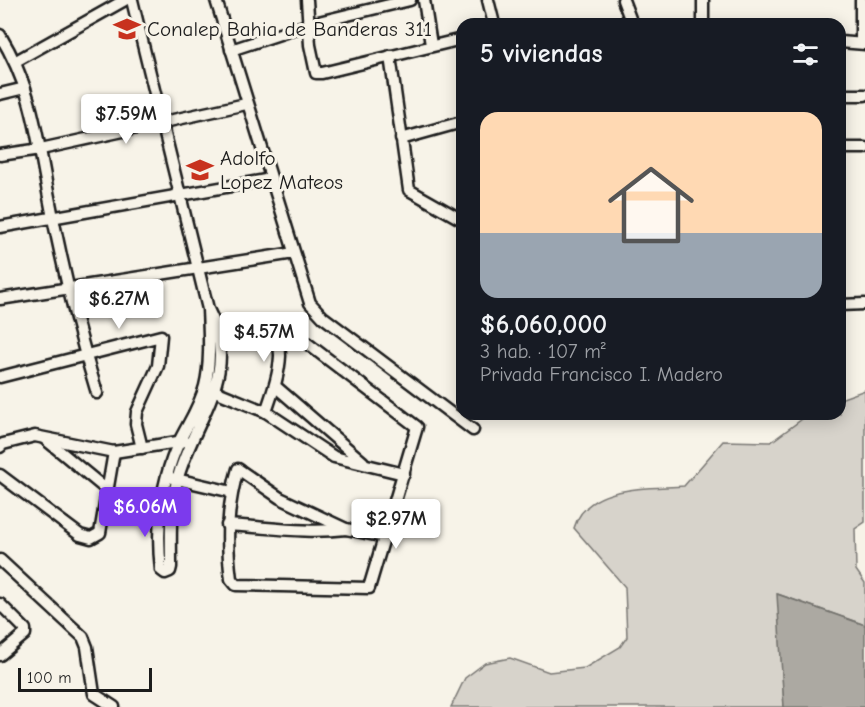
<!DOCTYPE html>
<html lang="es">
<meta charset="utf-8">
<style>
:root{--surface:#171b24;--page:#20242c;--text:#f1f3f6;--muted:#9ea1a6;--line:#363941;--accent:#7c3aed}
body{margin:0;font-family:"Comic Neue",sans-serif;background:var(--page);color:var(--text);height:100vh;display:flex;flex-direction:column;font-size:22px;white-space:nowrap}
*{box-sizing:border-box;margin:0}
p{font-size:20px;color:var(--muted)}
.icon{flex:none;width:33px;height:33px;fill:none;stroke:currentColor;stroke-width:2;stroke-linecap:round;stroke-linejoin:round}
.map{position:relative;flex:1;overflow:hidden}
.drawer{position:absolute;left:456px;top:18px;width:390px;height:402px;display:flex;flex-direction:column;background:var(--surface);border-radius:18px;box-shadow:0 3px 15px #0003}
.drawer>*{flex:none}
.scale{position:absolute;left:18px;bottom:15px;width:134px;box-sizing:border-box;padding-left:6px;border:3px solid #1c1c1c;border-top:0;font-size:16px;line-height:21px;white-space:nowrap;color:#1c1c1c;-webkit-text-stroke:4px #f7f3e8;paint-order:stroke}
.price{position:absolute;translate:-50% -51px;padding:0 14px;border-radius:6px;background:#fff;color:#222;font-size:20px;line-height:39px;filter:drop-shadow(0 2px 3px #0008)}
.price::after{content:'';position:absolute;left:50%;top:36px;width:18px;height:14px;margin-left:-9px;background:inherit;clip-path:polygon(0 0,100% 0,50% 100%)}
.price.active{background:var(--accent);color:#fff}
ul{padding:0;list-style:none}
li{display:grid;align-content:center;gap:12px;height:318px;padding:0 24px}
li+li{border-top:2px solid var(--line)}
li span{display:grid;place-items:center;height:186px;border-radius:18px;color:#555}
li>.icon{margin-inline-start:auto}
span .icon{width:108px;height:108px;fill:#fffc;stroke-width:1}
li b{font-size:26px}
h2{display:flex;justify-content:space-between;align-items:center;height:72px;padding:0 24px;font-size:26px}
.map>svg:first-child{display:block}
.green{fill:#d7d3cb;stroke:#7a7874;stroke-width:1.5}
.water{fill:#aca9a2;stroke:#72716c;stroke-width:1.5}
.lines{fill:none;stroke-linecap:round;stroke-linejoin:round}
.minor-casing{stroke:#1c1c1c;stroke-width:15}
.minor{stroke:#f7f3e8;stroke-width:10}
.labels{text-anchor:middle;stroke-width:6;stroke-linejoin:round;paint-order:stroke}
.poi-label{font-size:21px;fill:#1c1c1c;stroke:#f7f3e8;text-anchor:start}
</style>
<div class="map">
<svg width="865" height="707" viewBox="0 0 865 707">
<rect width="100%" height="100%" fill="#f7f3e8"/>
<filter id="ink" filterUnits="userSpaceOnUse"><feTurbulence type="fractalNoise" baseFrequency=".0167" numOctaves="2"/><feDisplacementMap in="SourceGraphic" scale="12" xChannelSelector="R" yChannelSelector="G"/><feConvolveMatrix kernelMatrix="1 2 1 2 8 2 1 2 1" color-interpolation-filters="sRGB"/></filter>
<g filter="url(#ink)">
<path class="green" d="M865,390v132l-10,7 1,41 9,13v42l-87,-31 6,113h-333l14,-29 20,-15 25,-5 39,14 36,-4 35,-21 7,-10 -2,-50 -51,-59c13,-44 73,-39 110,-42l39,-45 48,1 38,-28h31v-15z"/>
<path class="water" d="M777,594l88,31v82h-81z"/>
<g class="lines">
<defs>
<g id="minor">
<path d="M132,0l76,309c1,25 3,53 -3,77 -5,20 -16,36 -25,54 -19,40 -24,86 -19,130l4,3 5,-2 1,-4c0,-30 -2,-56 6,-86 15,-60 66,-106 31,-172"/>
<path d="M216,0l94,303 13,14 150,113"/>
<path d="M307,0l3,45 6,28h6l140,-34"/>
<path d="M424,0l7,45"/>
<path d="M488,0l6,24"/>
<path d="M623,0l9,24"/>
<path d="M703,24v-24"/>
<path d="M0,35c31,51 36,95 47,152 13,70 29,138 50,206"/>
<path d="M840,42l25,2"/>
<path d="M861,43v-43"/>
<path d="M231,50l79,-26 100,-24"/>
<path d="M390,56l19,134 53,30"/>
<path d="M16,61l109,-61"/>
<path d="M0,94l25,-6"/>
<path d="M840,95h25"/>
<path d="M401,139l61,-17"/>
<path d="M840,148h25"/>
<path d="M0,155l41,-6 205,-45"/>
<path d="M0,227l271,-48"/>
<path d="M0,299l294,-46"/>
<path d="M840,305l25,-1"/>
<path d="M0,377l161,-41 -3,30 -21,46 -1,12 6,24"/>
<path d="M275,386l88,76"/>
<path d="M215,391l51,21 68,45 70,17"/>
<path d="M266,412c6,-18 13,-36 14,-56 0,-10 -5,-25 3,-31l134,102 -48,161 -133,-3 -5,-6c-5,-39 -4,-73 7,-110l42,29 66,31 39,8"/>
<path d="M45,439l62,51"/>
<path d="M0,447l3,-3 32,-8 79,16 70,-11"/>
<path d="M0,475l80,60 11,3 9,-5 14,-81"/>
<path d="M172,478l60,14"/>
<path d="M227,525c40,2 80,9 119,4"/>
<path d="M0,560l83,77 4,10 7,47 20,13"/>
<path d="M0,604l25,25v5l-25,21"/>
</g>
</defs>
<use href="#minor" class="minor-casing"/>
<use href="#minor" class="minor"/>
</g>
</g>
<defs>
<symbol id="university-bare" viewBox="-9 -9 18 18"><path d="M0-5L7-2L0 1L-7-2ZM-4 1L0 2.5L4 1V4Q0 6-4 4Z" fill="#c8321e" stroke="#f7f3e8" stroke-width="2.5" paint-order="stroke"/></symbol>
<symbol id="school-bare" viewBox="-9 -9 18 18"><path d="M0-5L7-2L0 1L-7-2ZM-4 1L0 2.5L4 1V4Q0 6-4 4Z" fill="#c8321e" stroke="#f7f3e8" stroke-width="2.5" paint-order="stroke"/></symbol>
</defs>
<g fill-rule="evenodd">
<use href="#university-bare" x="108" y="10" width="38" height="38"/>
<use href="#school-bare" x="181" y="151" width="38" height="38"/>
</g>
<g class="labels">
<g class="poi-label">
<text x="147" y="36">Conalep Bahia de Banderas 311</text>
<text x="220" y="165">Adolfo<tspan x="220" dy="24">Lopez Mateos</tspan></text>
</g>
</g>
</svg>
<div class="scale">100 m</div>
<b class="price" style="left:126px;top:145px">$7.59M</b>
<b class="price" style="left:119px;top:330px">$6.27M</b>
<b class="price" style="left:264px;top:363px">$4.57M</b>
<b class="price active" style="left:145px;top:538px">$6.06M</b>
<b class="price" style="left:396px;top:550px">$2.97M</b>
<section class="drawer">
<h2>5 viviendas<svg class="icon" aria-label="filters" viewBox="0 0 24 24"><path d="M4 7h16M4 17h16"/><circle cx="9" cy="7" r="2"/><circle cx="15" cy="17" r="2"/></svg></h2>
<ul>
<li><span style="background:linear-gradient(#ffd9b3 65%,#9aa5b1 0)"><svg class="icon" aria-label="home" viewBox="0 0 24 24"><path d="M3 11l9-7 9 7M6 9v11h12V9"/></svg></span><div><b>$6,060,000</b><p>3 hab. · 107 m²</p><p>Privada Francisco I. Madero</p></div></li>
</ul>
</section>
</div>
